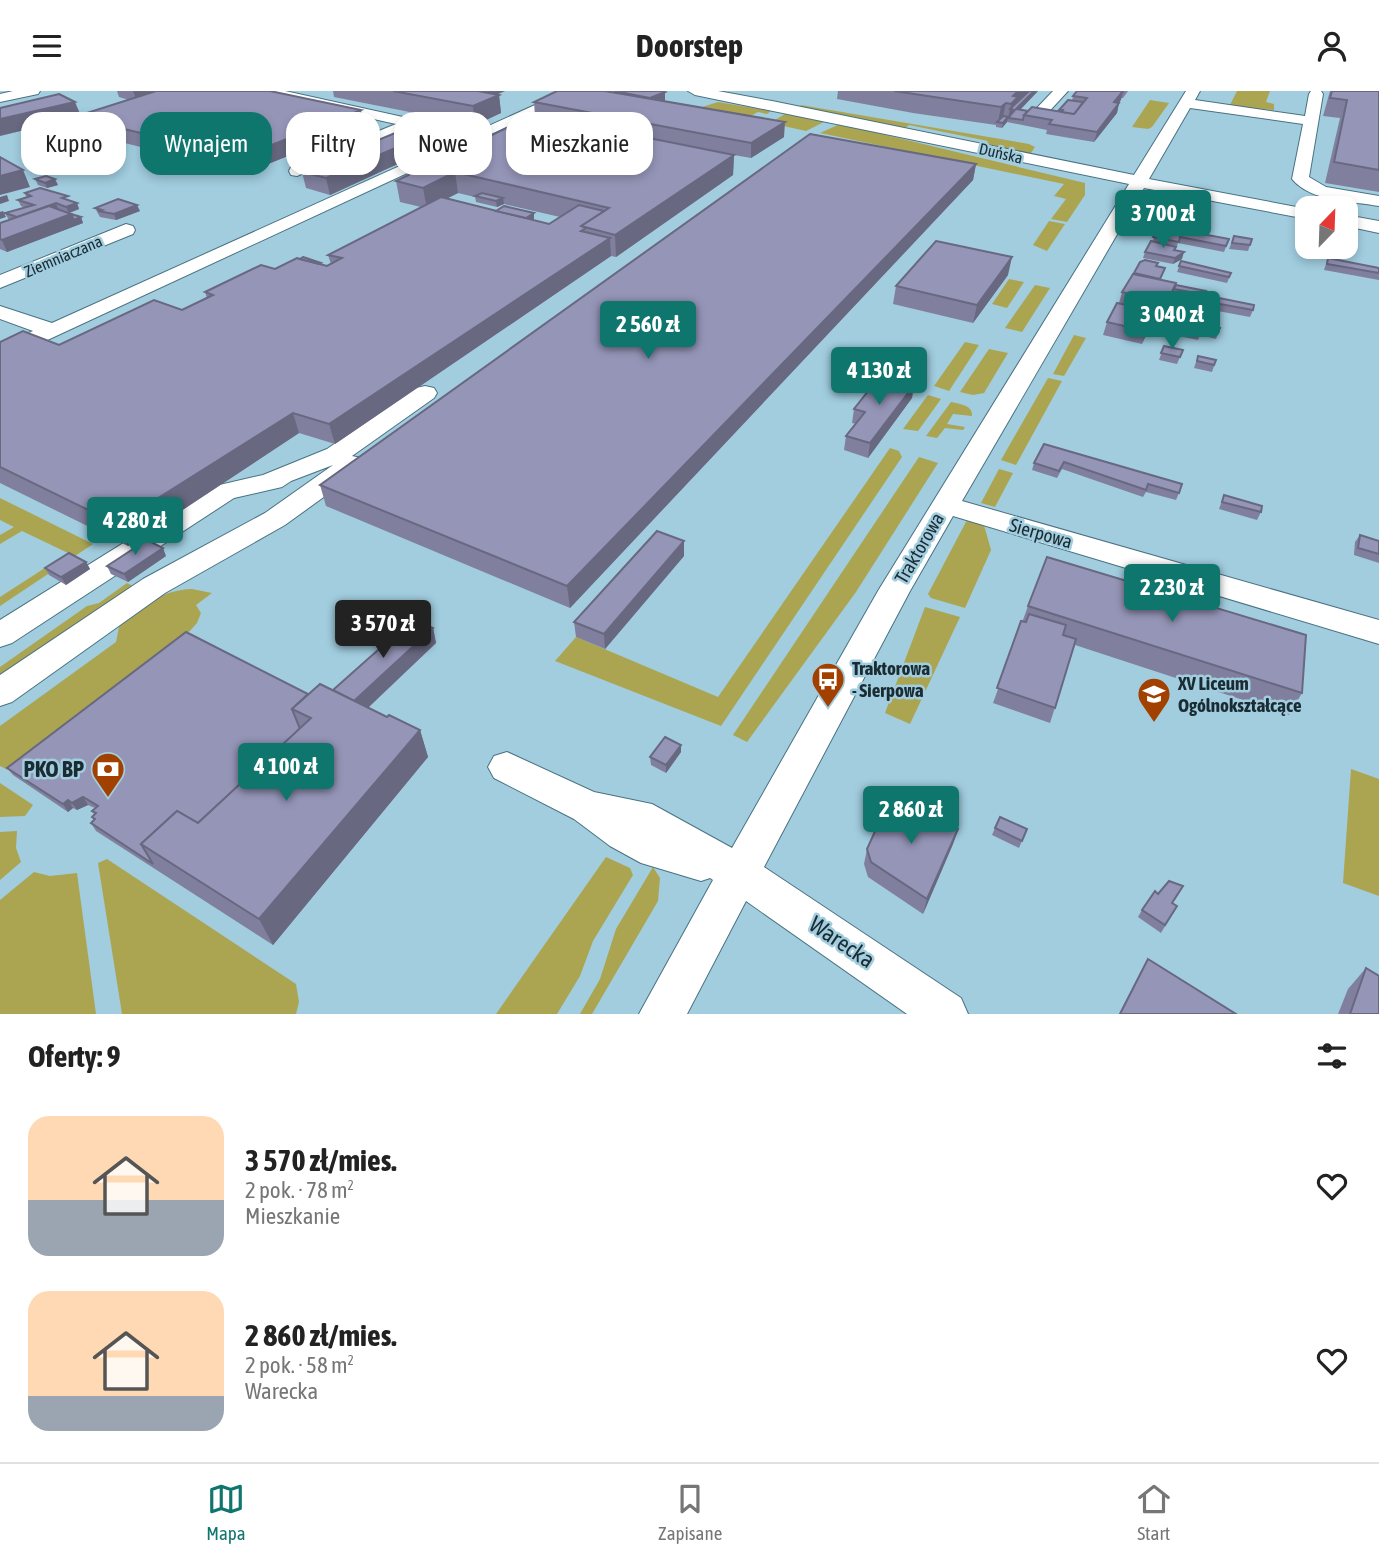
<!DOCTYPE html>
<html lang="pl">
<meta charset="utf-8">
<style>
:root{--surface:#fff;--page:#f2f2f2;--text:#222;--muted:#767676;--line:#e0e0e0;--accent:#0f766e}
body{margin:0;font-family:"Asap Condensed",sans-serif;background:var(--page);color:var(--text);height:100vh;display:flex;flex-direction:column;font-size:26px;white-space:nowrap}
*{box-sizing:border-box;margin:0}
p{font-size:23px;color:var(--muted)}
.icon{flex:none;width:38px;height:38px;fill:none;stroke:currentColor;stroke-width:2;stroke-linecap:round;stroke-linejoin:round}
.map{position:relative;height:923px;overflow:hidden}
.drawer{display:flex;flex-direction:column;background:var(--surface);flex:1}
.drawer>*{flex:none}
.guide{position:absolute;left:21px;top:21px;width:700px;height:63px;display:flex;gap:14px}
.needle{width:46px;rotate:23deg}
.controls{position:absolute;left:1295px;top:105px;display:grid;gap:14px}
.controls a{display:grid;place-items:center;width:63px;height:63px;border-radius:14px;background:var(--surface);box-shadow:0 4px 10px #0003;font-size:35px}
.price{position:absolute;translate:-50% -60px;padding:0 16px;border-radius:7px;background:var(--accent);color:#fff;font-size:23px;line-height:46px;filter:drop-shadow(0 2px 4px #0008)}
.price::after{content:'';position:absolute;left:50%;top:42px;width:21px;height:16px;margin-left:-10px;background:inherit;clip-path:polygon(0 0,100% 0,50% 100%)}
.price.on{background:#222;color:#fff}
ul{padding:0;list-style:none}
li{display:flex;align-items:center;gap:21px;height:175px;padding:0 28px}
li span{display:grid;place-items:center;flex:none;width:196px;height:140px;border-radius:21px;color:#555}
li>.icon{margin-inline-start:auto}
span .icon{width:84px;height:84px;fill:#fffc;stroke-width:1}
li b{font-size:30px}
h2{display:flex;justify-content:space-between;align-items:center;height:84px;padding:0 28px;font-size:30px}
.chip{padding:0 24px;border-radius:21px;background:var(--surface);box-shadow:0 4px 10px #0003;font-size:24px;line-height:63px}
.chip.on{background:var(--accent);color:#fff}
header{display:flex;justify-content:space-between;align-items:center;height:91px;padding:0 28px;background:var(--surface);font-size:32px;font-weight:700}
.tabs{display:flex;justify-content:space-around;align-items:center;height:98px;border-top:2px solid var(--line);background:var(--surface);font-size:19px;color:var(--muted)}
.tabs a{display:grid;justify-items:center;gap:4px}
.tabs .on{color:var(--accent)}
.map>svg:first-child{display:block}
.green{fill:#aba552}
.lines{fill:none;stroke-linecap:round;stroke-linejoin:round}
.minor-casing{stroke:#497282;stroke-width:2}
.minor{fill:#fff;fill-rule:evenodd}
.wall{fill:#80809e;fill-rule:evenodd}
.shaded-wall{fill:#686881}
.building{fill:#9595b8;stroke:#686881;stroke-width:2}
.labels{text-anchor:middle;stroke-width:5;stroke-linejoin:round;paint-order:stroke}
.far-street-label{font-size:16px;fill:#1a2b32;stroke:#a1cddf}
.street-label{font-size:19px;fill:#1a2b32;stroke:#a1cddf}
.poi-label{font-size:19px;font-weight:bold;fill:#1a2b32;stroke:#a1cddf;text-anchor:start}
.near-poi-label{font-size:23px;font-weight:bold;fill:#1a2b32;stroke:#a1cddf;text-anchor:end}
.near-street-label{font-size:23px;fill:#1a2b32;stroke:#a1cddf}
</style>
<header><svg class="icon" aria-label="menu" viewBox="0 0 24 24"><path d="M4 6h16M4 12h16M4 18h16"/></svg>Doorstep<svg class="icon" aria-label="person" viewBox="0 0 24 24"><circle cx="12" cy="8" r="4"/><path d="M4 21q1-7 8-7t8 7"/></svg></header>
<div class="map">
<svg width="1379" height="923" viewBox="0 0 1379 923">
<rect width="100%" height="100%" fill="#a1cddf"/>
<g class="green">
<path d="M1237,0h33l-4,11 8,2v6l-45,-3z"/>
<path d="M1150,9l19,3 -17,24 -4,2 -16,-2z"/>
<path d="M718,11l53,9 -4,3 -9,-2 -11,6 -48,-10z"/>
<path d="M801,14l228,39 6,3 -6,9 -46,-10 5,-5 -79,-16 -5,4 -104,-22z"/>
<path d="M785,23l41,7 -20,10 -36,-8z"/>
<path d="M840,33l245,59v12l-18,27 -16,-3 15,-20 -12,-3 10,-12 -244,-51z"/>
<path d="M1049,130l16,3 -18,27 -14,-6z"/>
<path d="M1009,188l15,3 -17,26 -15,-4z"/>
<path d="M1035,194l15,3 -28,44 -17,-4z"/>
<path d="M1074,244l12,3 -22,38 -11,-2z"/>
<path d="M965,251l14,3 -30,46 -15,-5z"/>
<path d="M989,258l19,4 -24,40 -11,2 -13,-3z"/>
<path d="M1048,287l14,3 -46,84 -15,-5z"/>
<path d="M928,304l13,4 -23,32 -15,-2z"/>
<path d="M951,311c9,2 22,3 21,14l-19,-2 -6,10 18,3 -2,3 -18,-2 -8,10 -11,-2z"/>
<path d="M890,357l9,3 3,6 -181,269 -166,-65 21,-24 142,60z"/>
<path d="M919,366l19,6 -82,129 -109,150 -14,-7z"/>
<path d="M999,378l14,4 -18,34 -14,-4z"/>
<path d="M0,407l93,46 -93,62v-9l68,-44 -46,-22 -22,13v-9l14,-8 -14,-7z"/>
<path d="M967,429l17,5 7,25 -26,58 -34,-10 -3,-4z"/>
<path d="M127,492l6,3 -133,93v-12l87,-61 12,-3z"/>
<path d="M192,498l20,4 -16,12 5,8 -4,10 -9,10 -180,137 -8,-4v-40l116,-84 4,-20c24,-17 42,-32 72,-33z"/>
<path d="M925,516l35,10 -50,107 -25,-11z"/>
<path d="M1351,678l28,10v117l-36,-13z"/>
<path d="M0,692l33,22 -8,11 -25,1z"/>
<path d="M17,740l-1,17 5,14 -21,18v-48z"/>
<path d="M606,766l24,11 3,7 -40,66 -13,35 -23,38h-61z"/>
<path d="M107,768l189,125 3,18 -3,12h-174l-24,-151z"/>
<path d="M653,776l7,11 -2,23 -66,113h-12l20,-35 16,-50z"/>
<path d="M34,781l16,4 27,-3 19,141h-96v-114z"/>
</g>
<g class="lines">
<defs>
<g id="minor">
<path d="M13,0h27l-2,3 -38,8v-8z"/>
<path d="M259,0h26l127,28 7,4 -122,53 -6,-1 -2,-4 2,-4 105,-43 -130,-29z"/>
<path d="M566,0h18l-584,271v-16l33,-15 -33,-12v-13l52,17z"/>
<path d="M688,0h30l54,10 362,74 52,-84h14l-5,9 110,16 4,-22 2,-3h10l2,3 -14,83 17,10 53,9v10c-28,-5 -68,-4 -87,-27l11,-55 -113,-16 -41,71 158,30v10l-163,-31 -182,313 417,119v24l-426,-128 -43,75 -146,276 197,131 7,16h-61l-161,-113 -59,113h-48l74,-134 -3,-2 -9,3 -60,-18 -31,-17 -36,-27 -80,-41 -6,-11 6,-11 13,-4 87,40 58,12 80,44 146,-257 251,-407 -434,-89z"/>
<path d="M1053,0h15l-24,26h-10l-2,-3 2,-3z"/>
<path d="M1346,124l33,6v12l-33,-7z"/>
<path d="M126,133l7,2 2,4 -2,4 -133,54v-13z"/>
<path d="M425,295l9,2 3,5 -3,5 -82,58 9,2 4,6 -4,6 -76,55 -120,68 -153,109 -12,4v-31l143,-96 122,-66 68,-48 -42,16 -9,6 -48,11 -222,145 -12,4v-27l215,-134 48,-11 64,-26 89,-61z"/>
</g>
</defs>
<use href="#minor" class="minor-casing"/>
<use href="#minor" class="minor"/>
</g>
<g class="wall">
<path d="M117,0h153l94,34 -118,48 -166,-41 -6,-14 -74,18 80,-21 49,-15 -10,-3z"/>
<path d="M333,0h172l-8,3 2,1 2,18 -26,12 -141,-28z"/>
<path d="M557,0l108,1v9l119,36 -33,21 -17,-3 -1,20 -117,82 -5,-1 -276,188 -36,-11 -171,113 -128,-63v-141l59,3 123,-35 25,-12 -2,-6 70,-23 47,-4 5,1 4,-2 -3,-9 93,-48 -21,-5 -4,-21 139,-65 -1,-14zM458,102l17,4 1,5 21,5 7,-3 56,13 -11,7 -102,-26z"/>
<path d="M838,0h200l-18,19 8,1h31v-1l13,-9 1,-5 4,-5h51l-5,7h-2l-2,5 -2,10 -23,29 -48,-8 1,-4 -40,-8 -5,6 -6,-1v-2l-83,-12 -76,-14z"/>
<path d="M1330,0h49v101l-54,-9 15,-65 -17,-2z"/>
<path d="M439,54l-109,50 -24,-7 -4,-16z"/>
<path d="M976,73l-3,16 -403,428 -244,-102 -6,-21z"/>
<path d="M35,88l23,6 -11,3 -9,-3z"/>
<path d="M25,102l52,10 2,6 -10,4 12,4 2,6 -76,29 -7,-3v-26l9,-3 -4,-7 20,-5 -4,-2 -3,-6 8,-3z"/>
<path d="M95,117l45,3 -24,9 -16,-3z"/>
<path d="M1161,130l28,1 -4,9 44,8 -5,13 -46,-9 -3,8 7,8 -9,5 -30,-6 2,-6 7,-10z"/>
<path d="M1234,145l18,3 -4,12 -19,-2z"/>
<path d="M1328,167l51,10v12l-55,-10z"/>
<path d="M1181,170l50,12 -4,10 -50,-11z"/>
<path d="M1157,175l6,8 -3,6 44,15 49,15 -3,7 -54,-10 -10,-3 1,-5 -15,-3 -9,20 -9,-2 -12,30 -39,-9 4,-13 12,-19 3,-11 12,-18z"/>
<path d="M1008,184l-35,48 -80,-19 3,-18z"/>
<path d="M1167,225l53,12 -4,11 -16,-4 -2,5 -34,-7 1,-11z"/>
<path d="M1164,255l19,4 -6,14 -18,-4z"/>
<path d="M1198,265l18,4 -4,12 -18,-4z"/>
<path d="M914,294l-2,13 -44,60 -24,-8 2,-14 10,-12 -4,-1 2,-14z"/>
<path d="M1044,353l135,49 -3,7 -30,-8 -3,5 -81,-28 -5,9 -25,-8 2,-7z"/>
<path d="M1224,404l37,17 -4,8 -38,-11z"/>
<path d="M1360,444l19,6v22l-25,-8 1,-13z"/>
<path d="M684,450v15l-79,93 -29,-12 -2,-15z"/>
<path d="M166,465l-38,26 -17,-8 -4,-8z"/>
<path d="M86,471l4,7 -24,16 -17,-10 -4,-7z"/>
<path d="M1028,515l274,87 -13,22 -214,-70 -25,78 -57,-20z"/>
<path d="M433,537l3,15 -68,65 19,9 33,13 8,27 -155,188 -177,-114 -5,-8 3,-3 -2,-3 3,-2 -3,-4 3,-3 -7,-3 -11,5 -4,-2 -5,4 -55,-37 -6,-7 301,-74 25,-4z"/>
<path d="M681,661l-15,21 -15,-8 -1,-8z"/>
<path d="M995,737l32,1 -8,19 -27,-13z"/>
<path d="M958,738l-5,15 -30,70 -55,-37 -4,-13 3,-15z"/>
<path d="M1177,815l-16,27 -23,-16 4,-7z"/>
<path d="M1148,868l88,55h-117l21,-41z"/>
<path d="M1366,877l13,46h-41l10,-25z"/>
</g>
<g class="shaded-wall">
<path d="M133,0h19l1,5 -16,5z"/>
<path d="M466,0h39l-34,15z"/>
<path d="M1018,0h14l-16,17 -2,7 -6,3 5,-22z"/>
<path d="M1034,0h4l-23,24 1,-6z"/>
<path d="M1123,0l-2,9 -9,12 2,-10z"/>
<path d="M665,1v9l-15,-3z"/>
<path d="M499,4l2,18 -26,12 -2,-19z"/>
<path d="M75,11l6,14 -81,20v-17z"/>
<path d="M1006,12l-4,18 -4,1 3,-15z"/>
<path d="M1119,12l-2,10 -23,29 3,-10z"/>
<path d="M361,19l3,15 -118,48 -5,-16z"/>
<path d="M1008,26l-1,5 -5,6 1,-5z"/>
<path d="M785,31l-1,15 -33,21v-15z"/>
<path d="M437,39l2,15 -109,50 -4,-17z"/>
<path d="M734,64l-1,20 -117,82 -1,-22z"/>
<path d="M976,73l-3,16 -403,428 -3,-22z"/>
<path d="M23,79l7,17 -30,8v-19z"/>
<path d="M455,81l3,21 -31,16 -4,-21z"/>
<path d="M55,88l3,6 -11,3 -2,-5z"/>
<path d="M7,104l2,6 -9,3v-7z"/>
<path d="M503,107l1,6 -7,3 -1,-6z"/>
<path d="M56,112l2,6 -40,8z"/>
<path d="M77,112l2,6 -10,4 -3,-6z"/>
<path d="M137,114l3,6 -24,9 -2,-6z"/>
<path d="M3,120l3,6 -6,2v-7z"/>
<path d="M534,122v6l-12,7v-6z"/>
<path d="M71,123l10,3 2,6 -76,29 -5,-12z"/>
<path d="M610,147l1,18 -276,188 -6,-20z"/>
<path d="M1184,161l-2,7 -9,5 2,-6z"/>
<path d="M1012,166l-4,18 -35,48 4,-18z"/>
<path d="M1176,192l-4,13 -9,20 4,-13z"/>
<path d="M1155,220l-4,13 -9,20 4,-13z"/>
<path d="M914,294l-2,13 -44,60 2,-15z"/>
<path d="M293,322l6,20 -171,113 -11,-22z"/>
<path d="M684,450v15l-79,93 -1,-15z"/>
<path d="M163,457l3,8 -38,26 -4,-8z"/>
<path d="M86,471l4,7 -24,16 -5,-8z"/>
<path d="M433,537l3,15 -78,74 -5,-15z"/>
<path d="M420,639l8,27 -155,188 -14,-26z"/>
<path d="M681,654v7l-15,21v-8z"/>
<path d="M83,706l5,8 -11,5 -5,-7z"/>
<path d="M68,709l5,8 -5,4 -5,-8z"/>
<path d="M958,738l-5,15 -30,70 4,-15z"/>
</g>
<g class="building">
<path d="M156,0h114l91,19 -120,47 -167,-40z"/>
<path d="M393,0h85l21,4 -26,11z"/>
<path d="M557,0h48l180,31 -34,21 -217,-41z"/>
<path d="M614,0h48l3,1 -15,6z"/>
<path d="M894,0h124l-5,5 5,1 -7,7 -5,-1 -5,4z"/>
<path d="M1029,0h5l-18,18 12,2 -4,4 -1,5 -15,-2 7,-8 -5,-1z"/>
<path d="M1077,0h46l-9,11 5,1 -22,29 -48,-8 3,-4 -28,-5 8,-8 42,7 13,-16 -14,-2z"/>
<path d="M1332,0h47v79l-45,-8 13,-62 -17,-2z"/>
<path d="M59,3l16,8 -75,17v-11z"/>
<path d="M1068,9l15,2 -9,12 -12,-2 1,-2h-4z"/>
<path d="M534,24l200,40 -119,80 -34,-9 28,-18 -154,-36 -32,16 -27,-7z"/>
<path d="M1003,25l5,1 -5,6 -6,-1z"/>
<path d="M414,34l23,5 -111,48 -24,-6z"/>
<path d="M810,43l166,30 -409,422 -247,-101z"/>
<path d="M0,66l23,13 -23,6z"/>
<path d="M46,85l9,3 -10,4 -10,-4z"/>
<path d="M40,97l28,8 -6,2 15,5 -11,4 -10,-4 -39,14 -12,-4 29,-8 -16,-5 13,-4 -6,-3z"/>
<path d="M482,102l21,5 -7,3 -21,-5z"/>
<path d="M441,106l108,27 30,-19 25,6 -23,15 5,2 -5,3 29,7 -281,186 -36,-11 -176,111 -117,-57v-125l23,-11 36,14 95,-45 28,10 31,-15 -8,-3 56,-27 14,4 22,-11 30,8 15,-8 -14,-3z"/>
<path d="M118,108l19,6 -23,9 -16,-3 4,-1 -7,-2z"/>
<path d="M49,115l22,8 -69,26 -2,-1v-16z"/>
<path d="M504,115l30,7 -8,5 -30,-7z"/>
<path d="M1167,120l24,5 -5,10 -25,-5z"/>
<path d="M71,123l10,3 -7,3z"/>
<path d="M1159,135l70,13 -3,7 -46,-9 -1,5 -26,-5z"/>
<path d="M1234,145l18,3 -2,6 -18,-2z"/>
<path d="M936,150l76,16 -35,48 -81,-19z"/>
<path d="M1151,150l25,6 -2,3 10,2 -9,6 -30,-6z"/>
<path d="M303,166l18,6 -2,1 -19,-5z"/>
<path d="M1328,167l51,10v5l-52,-9z"/>
<path d="M1145,169l13,3 -2,3 9,2 -5,11 -26,-6 6,-11z"/>
<path d="M1181,170l50,12 -2,4 -50,-11z"/>
<path d="M1133,183l43,9 -9,20 -45,-11z"/>
<path d="M1176,194l30,6 -2,4 50,10 -1,5 -55,-10 -10,-3 2,-5 -16,-3z"/>
<path d="M1117,212l38,8 -9,20 -39,-9z"/>
<path d="M1167,225l53,12 -2,4 -16,-3 -1,5 -34,-8z"/>
<path d="M1164,255l19,4 -3,7 -19,-4z"/>
<path d="M1198,265l18,4 -2,5 -17,-4z"/>
<path d="M881,284l33,10 -44,58 -24,-7 19,-24 -11,-3z"/>
<path d="M1044,353l138,40 -3,9 -31,-9 -2,6 -82,-28 -5,9 -25,-8z"/>
<path d="M1224,404l38,11 -1,6 -39,-10z"/>
<path d="M657,440l27,10 -80,93 -30,-12z"/>
<path d="M1360,444l19,6v13l-21,-6z"/>
<path d="M147,449l16,8 -39,26 -17,-8z"/>
<path d="M69,462l17,9 -25,15 -16,-9z"/>
<path d="M1047,466l259,78 -4,58 -274,-87z"/>
<path d="M1029,523l37,11 -3,10 13,4 -21,69 -58,-20 24,-67 5,1z"/>
<path d="M413,528l20,9 -79,73 -21,-11z"/>
<path d="M186,541l122,62 -16,15 8,20 -102,94 -21,-12 -36,33 12,20 -62,-41 4,-4 -3,-2 4,-4 -4,-2 6,-5 -15,-9 -11,6 -4,-3 -5,4 -56,-36z"/>
<path d="M320,593l67,33 2,-2 31,15 -161,189 -118,-75 36,-33 21,12 113,-105 -19,-9z"/>
<path d="M665,646l16,8 -15,20 -16,-8z"/>
<path d="M890,707l68,31 -31,70 -56,-37 -4,-13z"/>
<path d="M1000,726l27,12 -5,12 -27,-13z"/>
<path d="M1169,790l14,5 -11,17 5,3 -12,19 -23,-15 13,-19 3,3z"/>
<path d="M1148,868l88,55h-116z"/>
<path d="M1366,877l13,8v38h-29z"/>
</g>
<defs>
<symbol id="bus-pin" viewBox="-11 -11 22 30"><path d="M0 17L-7.5 6A9.5 9.5 0 1 1 7.5 6Z" fill="#a24000" stroke="#a1cddf"/><path d="M-5-6H5V4H4V6H2V4H-2V6H-4V4H-5ZM-3.5-4V0h7V-4ZM-3.5 1.2v1.5H-2V1.2ZM2 1.2v1.5H3.5V1.2Z" fill="#fff"/></symbol>
<symbol id="school-pin" viewBox="-11 -11 22 30"><path d="M0 17L-7.5 6A9.5 9.5 0 1 1 7.5 6Z" fill="#a24000" stroke="#a1cddf"/><path d="M0-5L7-2L0 1L-7-2ZM-4 1L0 2.5L4 1V4Q0 6-4 4Z" fill="#fff"/></symbol>
<symbol id="bank-pin" viewBox="-11 -11 22 30"><path d="M0 17L-7.5 6A9.5 9.5 0 1 1 7.5 6Z" fill="#a24000" stroke="#a1cddf"/><path d="M-6-4H6V4H-6ZM0-2.3a2.3 2.3 0 1 0 0 4.6a2.3 2.3 0 1 0 0-4.6Z" fill="#fff"/></symbol>
</defs>
<g fill-rule="evenodd">
<use href="#bus-pin" x="809" y="569" width="38" height="52"/>
<use href="#school-pin" x="1135" y="584" width="38" height="52"/>
<use href="#bank-pin" x="89" y="659" width="38" height="52"/>
</g>
<g class="labels">
<g class="far-street-label">
<text transform="translate(1001 62) rotate(13)" y="6">Duńska</text>
<text transform="translate(63 165) rotate(-23)" y="6">Ziemniaczana</text>
</g>
<g class="street-label">
<text transform="translate(1041 442) rotate(16)" y="7">Sierpowa</text>
<text transform="translate(919 457) rotate(-60)" y="7">Traktorowa</text>
</g>
<g class="poi-label">
<text x="852" y="584">Traktorowa<tspan x="852" dy="22">- Sierpowa</tspan></text>
<text x="1178" y="599">XV Liceum<tspan x="1178" dy="22">Ogólnokształcące</tspan></text>
</g>
<g class="near-poi-label">
<text x="84" y="686">PKO BP</text>
</g>
<g class="near-street-label">
<text transform="translate(842 851) rotate(34)" y="8">Warecka</text>
</g>
</g>
</svg>
<div class="controls">
<a><svg class="needle" viewBox="-14 -14 28 28"><path d="M0-13l5 13h-10z" fill="#e53935"/><path d="M0 13l5-13h-10z" fill="#767676"/></svg></a>
</div>
<b class="price" style="left:1163px;top:159px">3 700 zł</b>
<b class="price" style="left:1172px;top:260px">3 040 zł</b>
<b class="price" style="left:648px;top:270px">2 560 zł</b>
<b class="price" style="left:879px;top:316px">4 130 zł</b>
<b class="price" style="left:135px;top:466px">4 280 zł</b>
<b class="price" style="left:1172px;top:533px">2 230 zł</b>
<b class="price on" style="left:383px;top:569px">3 570 zł</b>
<b class="price" style="left:286px;top:712px">4 100 zł</b>
<b class="price" style="left:911px;top:755px">2 860 zł</b>
<div class="guide">
<a class="chip">Kupno</a>
<a class="chip on">Wynajem</a>
<a class="chip">Filtry</a>
<a class="chip">Nowe</a>
<a class="chip">Mieszkanie</a>
</div>
</div>
<section class="drawer">
<h2>Oferty: 9<svg class="icon" aria-label="filters" viewBox="0 0 24 24"><path d="M4 7h16M4 17h16"/><circle cx="9" cy="7" r="2"/><circle cx="15" cy="17" r="2"/></svg></h2>
<ul>
<li><span style="background:linear-gradient(#ffd9b3 60%,#9aa5b1 0)"><svg class="icon" aria-label="home" viewBox="0 0 24 24"><path d="M3 11l9-7 9 7M6 9v11h12V9"/></svg></span><div><b>3 570 zł/mies.</b><p>2 pok. · 78 m²</p><p>Mieszkanie</p></div><svg class="icon" aria-label="heart" viewBox="0 0 24 24"><path d="M12 20l-8-8c-3-5 5-10 8-4 3-6 11-1 8 4z"/></svg></li>
<li><span style="background:linear-gradient(#ffd9b3 75%,#9aa5b1 0)"><svg class="icon" aria-label="home" viewBox="0 0 24 24"><path d="M3 11l9-7 9 7M6 9v11h12V9"/></svg></span><div><b>2 860 zł/mies.</b><p>2 pok. · 58 m²</p><p>Warecka</p></div><svg class="icon" aria-label="heart" viewBox="0 0 24 24"><path d="M12 20l-8-8c-3-5 5-10 8-4 3-6 11-1 8 4z"/></svg></li>
</ul>
</section>
<nav class="tabs">
<a class="on"><svg class="icon" aria-label="map" viewBox="0 0 24 24"><path d="M3 6l6-2 6 2 6-2v14l-6 2-6-2-6 2zM9 4v14M15 6v14"/></svg>Mapa</a>
<a><svg class="icon" aria-label="saved" viewBox="0 0 24 24"><path d="M7 4h10v16l-5-4-5 4z"/></svg>Zapisane</a>
<a><svg class="icon" aria-label="home" viewBox="0 0 24 24"><path d="M3 11l9-7 9 7M6 9v11h12V9"/></svg>Start</a>
</nav>
